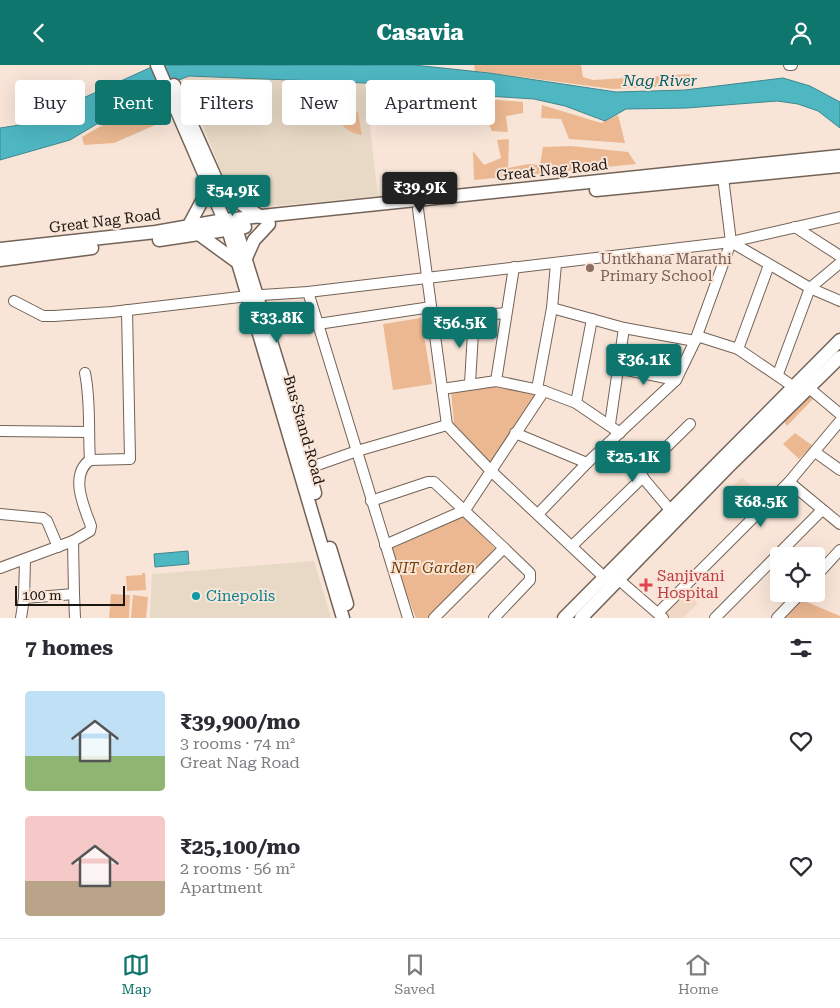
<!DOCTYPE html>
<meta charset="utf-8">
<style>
:root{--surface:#fff;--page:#f7f7f7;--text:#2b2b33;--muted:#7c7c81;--line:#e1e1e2;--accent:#0f766e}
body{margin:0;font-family:"Roboto Serif",serif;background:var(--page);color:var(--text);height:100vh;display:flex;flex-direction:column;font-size:19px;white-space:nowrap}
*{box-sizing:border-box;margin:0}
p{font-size:16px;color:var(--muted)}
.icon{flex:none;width:28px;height:28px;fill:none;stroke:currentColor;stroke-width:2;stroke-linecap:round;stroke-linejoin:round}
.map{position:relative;height:553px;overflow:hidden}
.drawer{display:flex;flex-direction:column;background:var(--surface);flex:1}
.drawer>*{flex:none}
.hud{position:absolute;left:15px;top:15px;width:500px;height:45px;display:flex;gap:10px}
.tools{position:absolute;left:770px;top:482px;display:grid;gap:10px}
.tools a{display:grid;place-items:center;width:55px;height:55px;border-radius:5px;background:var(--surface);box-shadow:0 5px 20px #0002;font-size:25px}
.scale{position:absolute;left:15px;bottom:12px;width:110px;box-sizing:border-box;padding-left:5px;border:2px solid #1c1611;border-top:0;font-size:14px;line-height:18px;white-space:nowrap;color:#1c1611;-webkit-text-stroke:4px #f8e5d8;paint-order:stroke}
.price{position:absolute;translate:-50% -42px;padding:0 11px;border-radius:5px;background:var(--accent);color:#fff;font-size:16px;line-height:32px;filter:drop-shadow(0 1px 2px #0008)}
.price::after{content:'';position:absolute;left:50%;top:30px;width:15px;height:11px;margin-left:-8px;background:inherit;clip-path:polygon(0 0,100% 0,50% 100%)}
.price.current{background:#222;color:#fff}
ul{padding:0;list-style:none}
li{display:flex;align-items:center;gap:15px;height:125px;padding:0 25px}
li span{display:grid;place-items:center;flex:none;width:140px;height:100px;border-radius:5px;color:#555}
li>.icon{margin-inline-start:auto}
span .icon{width:60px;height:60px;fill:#fffc;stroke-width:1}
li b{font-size:21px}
h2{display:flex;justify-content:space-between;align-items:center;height:60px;padding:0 25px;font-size:21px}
.tag{padding:0 18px;border-radius:5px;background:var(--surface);box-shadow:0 5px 20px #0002;font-size:18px;line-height:45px}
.tag.current{background:var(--accent);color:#fff}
header{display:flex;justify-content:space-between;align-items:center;height:65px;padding:0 25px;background:var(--accent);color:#fff;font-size:22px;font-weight:800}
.tab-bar{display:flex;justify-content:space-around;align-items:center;height:70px;border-top:1px solid var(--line);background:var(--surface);font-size:14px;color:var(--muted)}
.tab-bar a{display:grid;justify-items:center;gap:2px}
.tab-bar .current{color:var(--accent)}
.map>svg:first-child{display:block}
.commercial{fill:#e8d9c6}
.built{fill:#f1d8c5}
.green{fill:#ebb891}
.water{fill:#4eb7c2;stroke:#3f878d}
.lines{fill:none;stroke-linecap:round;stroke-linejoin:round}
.minor-casing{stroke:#736357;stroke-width:12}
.major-casing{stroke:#736357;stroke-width:15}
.minor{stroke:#fff;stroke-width:10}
.major{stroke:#fff;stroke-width:12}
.education-dot{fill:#8d6e63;stroke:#f8e5d8;stroke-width:2}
.health-dot{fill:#e0444e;stroke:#f8e5d8;stroke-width:2}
.culture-dot{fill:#0f9aa8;stroke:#f8e5d8;stroke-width:2}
.labels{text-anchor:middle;stroke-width:4;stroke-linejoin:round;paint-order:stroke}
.street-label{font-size:15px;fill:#1c1611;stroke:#f8e5d8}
.education-label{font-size:15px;fill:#785e54;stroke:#f8e5d8;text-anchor:start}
.park-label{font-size:15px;font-style:italic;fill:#743d00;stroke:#f8e5d8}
.health-label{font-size:15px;fill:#be3a42;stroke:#f8e5d8;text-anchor:start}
.culture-label{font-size:15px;fill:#0d838f;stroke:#f8e5d8;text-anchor:start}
.water-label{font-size:16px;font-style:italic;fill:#005f67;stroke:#f8e5d8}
</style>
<header><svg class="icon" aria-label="back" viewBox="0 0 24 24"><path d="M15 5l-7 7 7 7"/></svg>Casavia<svg class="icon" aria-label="person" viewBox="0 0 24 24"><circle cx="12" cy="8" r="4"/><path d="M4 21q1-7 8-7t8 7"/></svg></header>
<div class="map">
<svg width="840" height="553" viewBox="0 0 840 553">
<rect width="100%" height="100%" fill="#f8e5d8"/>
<g class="commercial">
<path d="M189,11l176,7 13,113 -114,11 -17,-7 -15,-11 -9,-13 -39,-99z"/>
<path d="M314,496l17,57h-181l2,-44z"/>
</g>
<g class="built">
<path d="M742,412l9,9 -11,8 -8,-8z"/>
<path d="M687,527l11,11 -15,15h-16l-6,-6 15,-14 4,3z"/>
</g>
<g class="green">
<path d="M474,0h107l2,12 10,3 97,-6v11l-77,4 -138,-18z"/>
<path d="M325,19l7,1 1,6 6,1 1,5 18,16 4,22c-14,-2 -22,-10 -28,-23h-6z"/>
<path d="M155,30l14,24 -55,24 -30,2 -2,-8z"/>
<path d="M475,33l48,4v11l-17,3 2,16 -16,-1c-6,-12 -10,-23 -17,-33z"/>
<path d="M542,40l59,18 17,-8 7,28 -56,-4 -8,-20 -20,-1z"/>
<path d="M509,74l-1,29 20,-4 12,1 3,-18 28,-1 57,6 8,12 -162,16 -1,-29 11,14 17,-7 -4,-18z"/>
<path d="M421,253l11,66 -39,6 -10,-66z"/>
<path d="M497,320l41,10 -47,69 -37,-40 -3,-33z"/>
<path d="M808,329l6,4 -27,28 -4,-6z"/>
<path d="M795,368l18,13 -14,13 -16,-15z"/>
<path d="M465,451l34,37 -69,65h-14l-27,-68z"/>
<path d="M142,508h3l1,17 -19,1 -1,-15 16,-1z"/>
<path d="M111,529l19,1 -1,23h-20z"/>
<path d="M133,530l15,2 -2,21h-15z"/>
<path d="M802,535l38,16v2h-55z"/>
</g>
<g class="water">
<path d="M156,0h258l75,8 127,19 69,-2 98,-12 27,8 30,16v26l-22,-17 -20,-7 -21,-3 -90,7 -61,1 -21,12 -40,-15 -31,-7 -93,-6 -76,-10 -176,-7 -37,15 -82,49 -70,20v-32l26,-4z"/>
<path d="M188,486l1,13 -34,3 -1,-13z"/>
</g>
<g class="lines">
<defs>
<g id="minor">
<path d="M789,0h3"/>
<path d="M418,144l29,216 44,46 113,106 14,2 45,39"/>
<path d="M795,162l45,29"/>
<path d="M731,177l79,46 30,13"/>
<path d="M308,227l10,32 113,-17"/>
<path d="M14,236l29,15h11l58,-4 136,-16 60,-4 423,-50 109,-25"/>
<path d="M552,243l72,20 71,13"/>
<path d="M433,255l73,-7"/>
<path d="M318,259l90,294"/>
<path d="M697,271l41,13 56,38 15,1 31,26"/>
<path d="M738,284l31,-84"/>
<path d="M617,303l59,12"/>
<path d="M85,308c6,29 3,58 5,87"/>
<path d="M778,309l32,-86 30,-25"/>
<path d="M496,316l18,-114"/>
<path d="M470,318l4,-67"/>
<path d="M442,324l54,-8 48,10 32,12 44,30"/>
<path d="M537,324l15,-81 4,-44"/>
<path d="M576,338l16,-84"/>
<path d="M610,359l14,-96"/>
<path d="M0,366l88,1"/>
<path d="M515,368l72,30"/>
<path d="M612,376l59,70"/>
<path d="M815,387l25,18"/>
<path d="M303,405l54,-19 90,-26"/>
<path d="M640,408l50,-49"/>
<path d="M789,417l51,42"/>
<path d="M371,436l57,-19h6l70,66 -70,70"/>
<path d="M539,448l48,-50 89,-83 19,-39 36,-99 -8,-65"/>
<path d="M0,449l43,4 4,3 11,26"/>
<path d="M73,476l17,-10 1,-5c-7,-19 -22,-51 -1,-66l40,-1 -3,-149"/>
<path d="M385,480l80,-35 79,-119"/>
<path d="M573,480l70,-68"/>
<path d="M0,503l73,-27 1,53 -50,4 1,-38"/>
<path d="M816,511l24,-26"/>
<path d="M74,529l1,24"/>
<path d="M658,548l131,-131 51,-61"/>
<path d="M21,553l3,-20"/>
<path d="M494,553l36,-38v-7l-26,-25"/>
<path d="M715,553l107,-108"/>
<path d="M777,553l23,-24"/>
</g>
<g id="major">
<path d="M157,0l71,164 115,389"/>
<path d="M174,20l50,112"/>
<path d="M596,125l244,-24"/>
<path d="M222,126l39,26"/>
<path d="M235,160l48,155 32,113"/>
<path d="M188,162l22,-41"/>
<path d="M200,170l37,27"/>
<path d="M159,175l86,-13"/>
<path d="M0,184l156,-17 68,-12 616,-64"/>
<path d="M246,193l8,-18 15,-16"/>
<path d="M0,195l92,-12"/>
<path d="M330,483l17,56"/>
<path d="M564,553l276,-278"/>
<path d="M581,553l146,-150 113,-111"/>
</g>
</defs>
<use href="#minor" class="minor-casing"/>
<use href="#major" class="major-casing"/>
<use href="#minor" class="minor"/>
<use href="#major" class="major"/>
</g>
<circle class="education-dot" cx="590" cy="203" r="5"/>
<path class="health-dot" d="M643.5 512.5h5v5h5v5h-5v5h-5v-5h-5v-5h5z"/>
<circle class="culture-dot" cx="196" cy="531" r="5"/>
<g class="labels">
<g class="street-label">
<text transform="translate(552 105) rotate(-6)" y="5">Great Nag Road</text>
<text transform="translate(105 156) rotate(-7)" y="5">Great Nag Road</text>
<text transform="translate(304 365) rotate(74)" y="5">Bus Stand Road</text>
</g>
<g class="education-label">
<text x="600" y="199">Untkhana Marathi<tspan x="600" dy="17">Primary School</tspan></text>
</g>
<g class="park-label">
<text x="433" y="508">NIT Garden</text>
</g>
<g class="health-label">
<text x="657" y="516">Sanjivani<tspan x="657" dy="17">Hospital</tspan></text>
</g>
<g class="culture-label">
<text x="206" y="536">Cinepolis</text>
</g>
<g class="water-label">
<text x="660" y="21">Nag River</text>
</g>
</g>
</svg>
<div class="tools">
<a><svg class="icon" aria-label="locate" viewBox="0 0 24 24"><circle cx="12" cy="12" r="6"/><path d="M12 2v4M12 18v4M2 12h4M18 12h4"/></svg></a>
</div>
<div class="scale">100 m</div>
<b class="price current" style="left:420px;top:149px">₹39.9K</b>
<b class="price" style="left:233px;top:152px">₹54.9K</b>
<b class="price" style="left:277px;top:279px">₹33.8K</b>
<b class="price" style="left:460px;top:284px">₹56.5K</b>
<b class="price" style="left:644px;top:321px">₹36.1K</b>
<b class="price" style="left:633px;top:418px">₹25.1K</b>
<b class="price" style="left:761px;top:463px">₹68.5K</b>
<div class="hud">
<a class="tag">Buy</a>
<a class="tag current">Rent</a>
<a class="tag">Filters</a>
<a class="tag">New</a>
<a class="tag">Apartment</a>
</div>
</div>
<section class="drawer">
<h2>7 homes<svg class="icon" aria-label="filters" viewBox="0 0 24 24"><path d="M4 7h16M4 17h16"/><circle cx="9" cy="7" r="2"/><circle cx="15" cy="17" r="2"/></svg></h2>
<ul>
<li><span style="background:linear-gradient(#bfe0f5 65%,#8fb573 0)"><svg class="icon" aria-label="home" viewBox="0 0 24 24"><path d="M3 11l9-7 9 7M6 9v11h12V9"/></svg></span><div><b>₹39,900/mo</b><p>3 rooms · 74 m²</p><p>Great Nag Road</p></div><svg class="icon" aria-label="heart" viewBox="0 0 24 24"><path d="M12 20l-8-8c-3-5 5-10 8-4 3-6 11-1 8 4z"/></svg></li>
<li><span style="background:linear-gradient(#f6c9c9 65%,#b9a48a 0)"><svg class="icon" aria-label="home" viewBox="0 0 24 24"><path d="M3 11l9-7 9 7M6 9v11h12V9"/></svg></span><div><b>₹25,100/mo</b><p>2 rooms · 56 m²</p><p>Apartment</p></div><svg class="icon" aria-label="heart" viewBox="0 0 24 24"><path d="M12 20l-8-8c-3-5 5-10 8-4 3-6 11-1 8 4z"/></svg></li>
</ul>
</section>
<nav class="tab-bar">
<a class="current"><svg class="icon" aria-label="map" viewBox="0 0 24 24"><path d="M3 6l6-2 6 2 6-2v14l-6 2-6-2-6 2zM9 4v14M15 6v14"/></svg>Map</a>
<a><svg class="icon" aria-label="saved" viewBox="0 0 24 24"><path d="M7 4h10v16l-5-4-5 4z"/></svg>Saved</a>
<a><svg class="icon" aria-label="home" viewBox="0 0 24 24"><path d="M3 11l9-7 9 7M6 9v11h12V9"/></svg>Home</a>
</nav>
